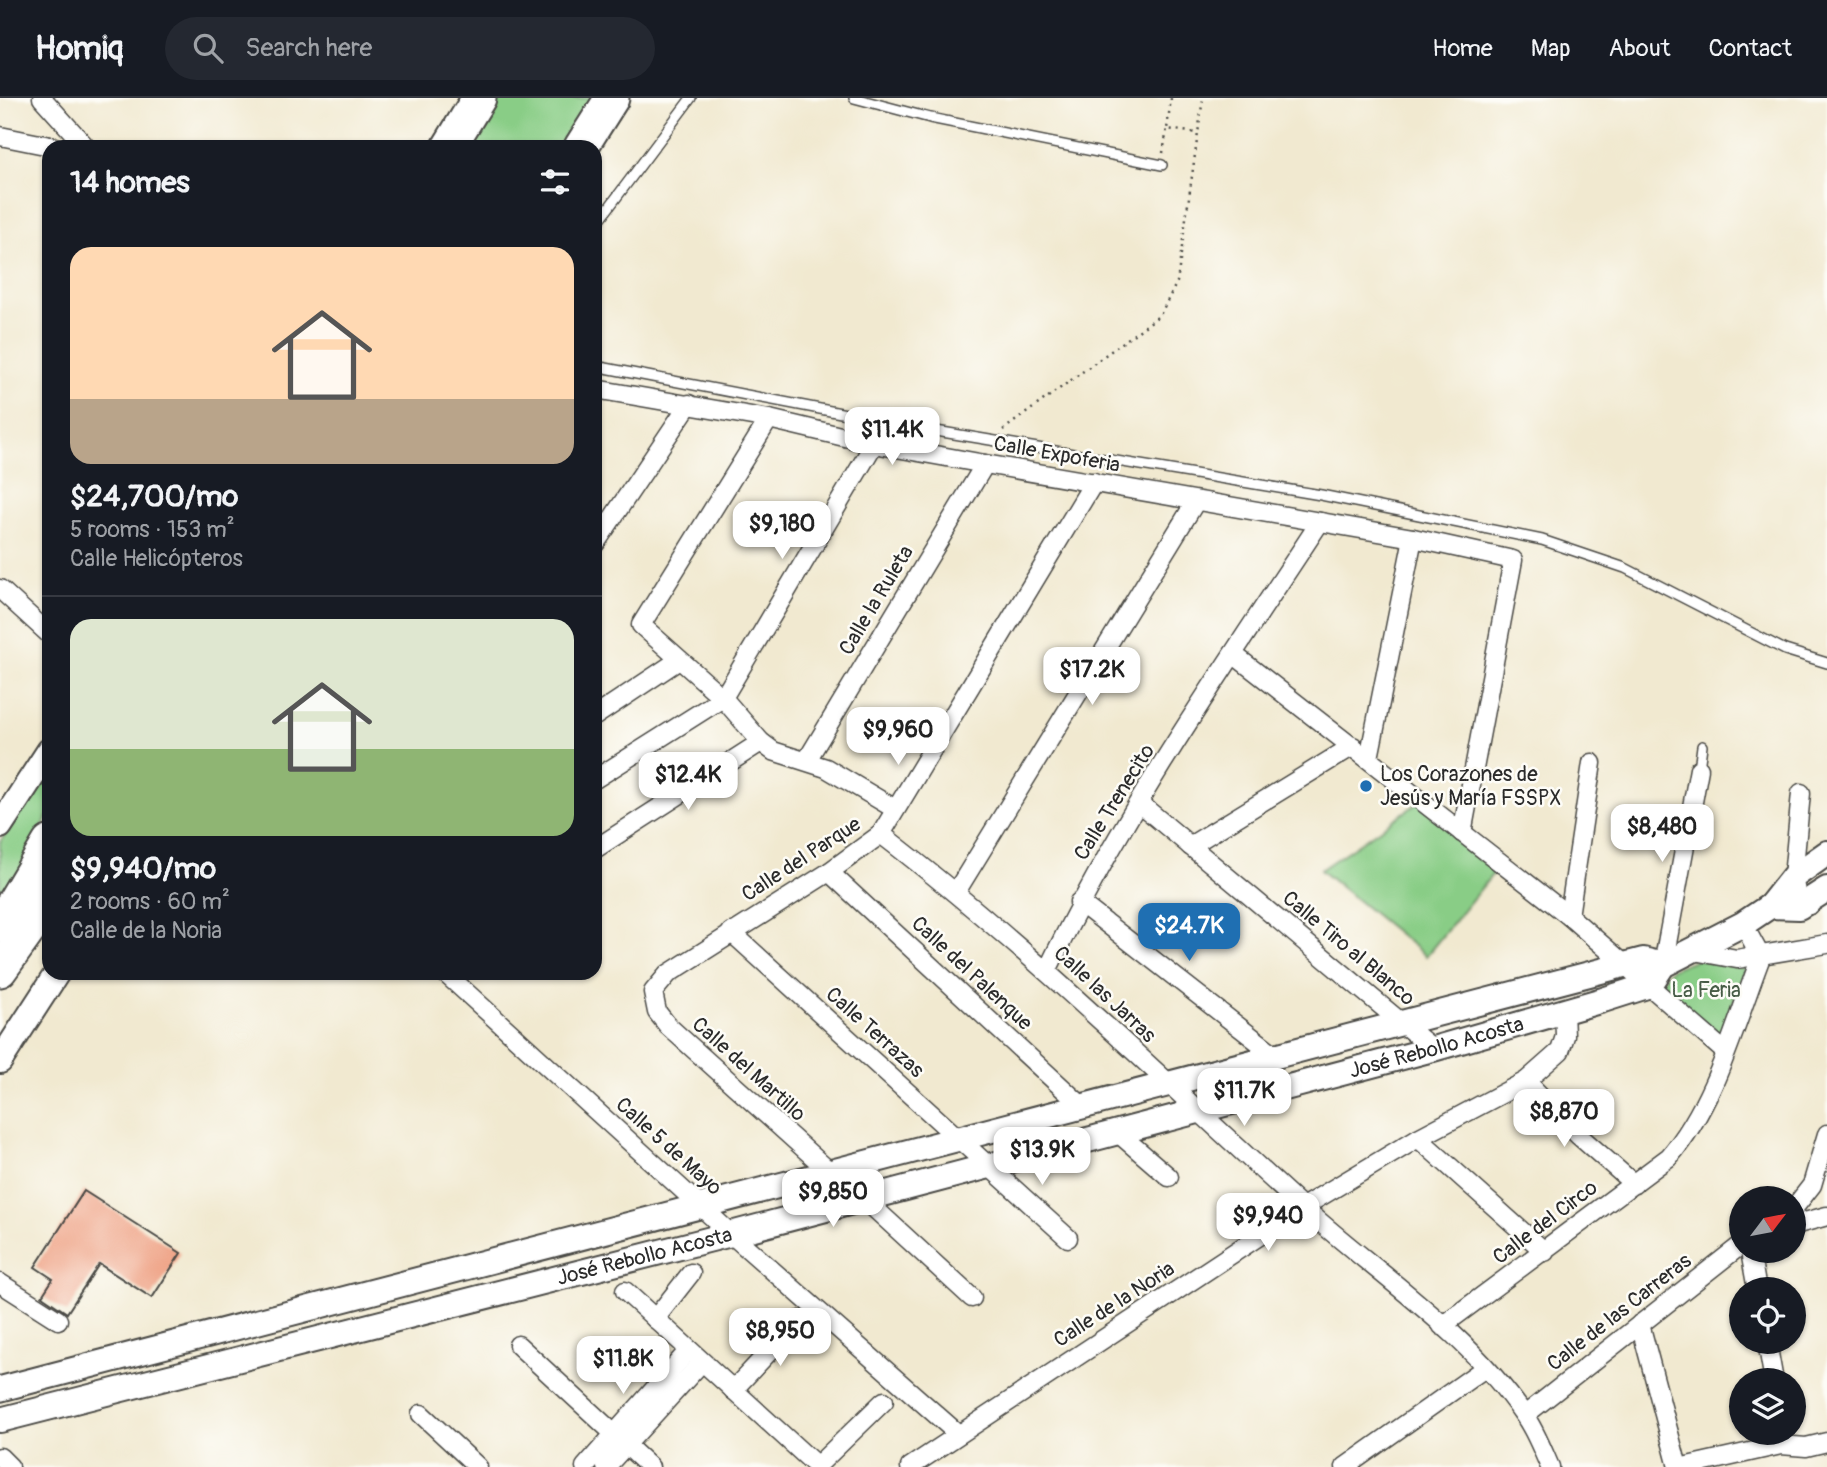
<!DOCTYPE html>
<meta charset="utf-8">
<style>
:root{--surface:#171b24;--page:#242831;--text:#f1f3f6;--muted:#9ea1a6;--line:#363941;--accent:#1f6fb2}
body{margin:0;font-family:Pangolin,sans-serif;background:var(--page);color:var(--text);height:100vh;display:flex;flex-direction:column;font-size:26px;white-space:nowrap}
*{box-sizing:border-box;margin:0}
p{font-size:23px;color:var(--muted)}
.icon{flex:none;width:38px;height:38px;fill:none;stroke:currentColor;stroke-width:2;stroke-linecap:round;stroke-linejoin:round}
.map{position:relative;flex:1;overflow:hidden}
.side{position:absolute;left:42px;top:42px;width:560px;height:840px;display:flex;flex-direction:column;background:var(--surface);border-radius:21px;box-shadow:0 2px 5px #0004}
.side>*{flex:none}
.needle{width:46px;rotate:58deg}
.buttons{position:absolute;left:1729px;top:1088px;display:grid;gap:14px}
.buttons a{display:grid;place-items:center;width:77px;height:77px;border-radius:50%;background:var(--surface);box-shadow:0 2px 5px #0004;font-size:35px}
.price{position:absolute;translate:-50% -60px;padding:0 16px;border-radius:14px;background:#fff;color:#222;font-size:23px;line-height:46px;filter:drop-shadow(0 2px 4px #0008)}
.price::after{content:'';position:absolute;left:50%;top:42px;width:21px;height:16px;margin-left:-10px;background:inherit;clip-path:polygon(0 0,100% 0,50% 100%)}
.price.current{background:var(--accent);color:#fff}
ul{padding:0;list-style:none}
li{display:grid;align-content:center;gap:14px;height:371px;padding:0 28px}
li+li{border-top:2px solid var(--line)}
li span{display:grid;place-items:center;height:217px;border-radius:21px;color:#555}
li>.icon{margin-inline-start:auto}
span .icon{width:126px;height:126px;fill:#fffc;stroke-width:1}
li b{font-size:30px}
h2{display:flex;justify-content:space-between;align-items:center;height:84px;padding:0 28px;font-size:30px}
header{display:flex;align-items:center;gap:42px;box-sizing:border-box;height:98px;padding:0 35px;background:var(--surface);border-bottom:2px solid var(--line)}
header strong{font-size:33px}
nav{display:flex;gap:38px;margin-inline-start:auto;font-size:24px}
.search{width:490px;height:63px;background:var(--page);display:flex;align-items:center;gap:18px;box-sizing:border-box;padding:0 24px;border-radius:38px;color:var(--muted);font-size:26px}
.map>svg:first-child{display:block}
.green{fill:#89cd86;stroke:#5a7c58;stroke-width:2}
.building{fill:#ee9d7f}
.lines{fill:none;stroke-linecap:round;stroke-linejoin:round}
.lane-casing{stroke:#494844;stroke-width:12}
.street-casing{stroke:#494844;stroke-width:21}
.secondary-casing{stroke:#494844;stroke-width:28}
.highway-casing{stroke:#494844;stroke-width:37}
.path{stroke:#494844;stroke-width:2.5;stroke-dasharray:2 5;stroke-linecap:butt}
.lane{stroke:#fff;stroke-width:9}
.street{stroke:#fff;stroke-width:18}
.secondary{stroke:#fff;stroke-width:24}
.highway{stroke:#fff;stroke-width:33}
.poi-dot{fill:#1f6fb2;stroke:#fdfcf7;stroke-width:2.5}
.labels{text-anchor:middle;stroke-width:5;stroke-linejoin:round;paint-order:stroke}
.street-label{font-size:21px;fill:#2b2b2b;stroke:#fdfcf7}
.poi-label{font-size:21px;fill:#2b2b2b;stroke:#fdfcf7;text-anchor:start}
.park-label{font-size:21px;fill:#475c46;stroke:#fdfcf7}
</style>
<header>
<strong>Homiq</strong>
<div class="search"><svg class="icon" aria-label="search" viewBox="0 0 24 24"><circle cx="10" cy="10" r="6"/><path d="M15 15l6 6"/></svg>Search here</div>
<nav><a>Home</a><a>Map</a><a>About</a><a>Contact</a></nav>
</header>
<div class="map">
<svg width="1827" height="1369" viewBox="0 0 1827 1369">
<rect width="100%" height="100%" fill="#fdfcf7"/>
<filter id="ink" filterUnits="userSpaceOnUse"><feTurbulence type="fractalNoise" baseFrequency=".0143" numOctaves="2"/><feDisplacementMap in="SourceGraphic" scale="14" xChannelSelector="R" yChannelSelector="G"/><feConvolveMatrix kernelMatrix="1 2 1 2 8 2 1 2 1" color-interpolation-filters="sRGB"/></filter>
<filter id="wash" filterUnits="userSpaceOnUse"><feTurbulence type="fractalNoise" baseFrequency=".00686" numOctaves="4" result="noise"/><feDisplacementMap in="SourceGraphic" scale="28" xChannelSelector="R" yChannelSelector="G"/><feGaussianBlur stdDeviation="1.57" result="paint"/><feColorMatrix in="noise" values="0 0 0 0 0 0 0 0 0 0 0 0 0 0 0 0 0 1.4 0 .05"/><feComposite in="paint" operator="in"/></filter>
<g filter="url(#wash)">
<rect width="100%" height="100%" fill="#f1e9d0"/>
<g class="green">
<path d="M483,0h119l-31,49h-118z"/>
<path d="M49,670v46l-49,99v-71z"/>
<path d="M1421,703l80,63 -75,92 -106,-86z"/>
<path d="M1697,861l49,10 -27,71 -60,-56 12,-15z"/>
</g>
<g id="blocks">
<path class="building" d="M84,1093l97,62 -29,45 -53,-34 -32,49 -25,-17 11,-17 -18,-12z"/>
</g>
</g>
<g filter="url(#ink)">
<use href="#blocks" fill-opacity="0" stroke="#494844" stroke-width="2"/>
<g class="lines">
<defs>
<g id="lane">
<path d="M854,0l76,20 232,47"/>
<path d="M595,128l96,-128"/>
<path d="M595,268l335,64 391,65 221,45 83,28 160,82 42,13"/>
<path d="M1699,671l3,-23"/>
</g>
<g id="street">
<path d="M42,0l44,49"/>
<path d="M0,38l55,11"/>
<path d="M595,291l174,30 105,25 111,20 428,74 100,22 -51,273"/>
<path d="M769,321l-128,206 82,73 38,44 12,9 53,17 69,41"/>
<path d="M595,446l94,-140"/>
<path d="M0,491l49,45"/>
<path d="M1233,556l336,262 155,135"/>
<path d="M595,618l84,-56"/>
<path d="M1369,660l44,-220"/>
<path d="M807,662l178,-296"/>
<path d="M595,681l128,-81 151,-254"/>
<path d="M1801,695l-8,84 6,30 11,-2"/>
<path d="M1139,705l294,246"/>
<path d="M881,736c147,113 279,243 416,368 75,68 169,128 227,213 11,15 18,34 26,52"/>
<path d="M1190,748l163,-100"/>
<path d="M595,751l166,-107"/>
<path d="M829,774l254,235"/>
<path d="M956,794l240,-391"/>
<path d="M1079,804l196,153"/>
<path d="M1569,818l23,-153"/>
<path d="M731,834l337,306"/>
<path d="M1694,853l43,8 90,-15"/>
<path d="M1663,867l36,-196"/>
<path d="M1047,873c75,-158 177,-303 273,-449"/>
<path d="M445,875l286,261 226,199"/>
<path d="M1526,983l52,54 56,49"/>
<path d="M1117,1034l52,45"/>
<path d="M1418,1040l127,114"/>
<path d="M829,1073l-161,-145 -11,-14 -4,-20 15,-18 161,-102 52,-38 213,-352"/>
<path d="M862,1099l110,101"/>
<path d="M1794,1110l18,-23 15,-51"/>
<path d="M1794,1127l33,-9"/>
<path d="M1750,1153l7,39"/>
<path d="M0,1185l58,37"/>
<path d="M625,1193l193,176"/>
<path d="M655,1221l36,-46"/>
<path d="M1640,1226l38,143"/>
<path d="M1442,1228l227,-169c47,-55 66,-133 92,-200l-18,-33"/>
<path d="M1767,1244l7,39"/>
<path d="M518,1247l132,122"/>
<path d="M733,1292l66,-70"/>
<path d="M421,1316l57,53"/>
<path d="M1525,1317l216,-170"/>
<path d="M0,1359l10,10"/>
<path d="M817,1368l67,-65"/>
<path d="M585,1369l104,-117"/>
<path d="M606,1369l96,-105"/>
<path d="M910,1369l393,-260 115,-69 108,-57 34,-30 5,-15 -1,-26"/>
<path d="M1345,1369l140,-99"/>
<path d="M1683,1369l98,-22 25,2 21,-5"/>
</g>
<g id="secondary">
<path d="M0,728l49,-75"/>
<path d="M1770,808l29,1 28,-18"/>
<path d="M0,963l57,-88"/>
<path d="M0,1291l1643,-429 20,5"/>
<path id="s1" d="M0,1322l731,-186 702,-185 170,-49 47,-15 13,-20 80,-41 27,-18 23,-29 34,-24"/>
</g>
<g id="highway">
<path d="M449,49l30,-49"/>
<path d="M581,49l31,-49"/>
<path d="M0,827l49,-82"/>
<path d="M0,872l49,-68"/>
</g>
</defs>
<use href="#lane" class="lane-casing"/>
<use href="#street" class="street-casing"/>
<use href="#secondary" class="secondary-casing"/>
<use href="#highway" class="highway-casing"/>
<g class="path">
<path d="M1171,0l-4,31 31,4"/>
<path d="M1163,55l4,-24"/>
<path d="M1003,332l157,-115 17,-33 26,-184"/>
</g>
<use href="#lane" class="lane"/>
<use href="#street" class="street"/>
<use href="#secondary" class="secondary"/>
<use href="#highway" class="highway"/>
</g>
</g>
<circle class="poi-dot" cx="1366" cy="688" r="7"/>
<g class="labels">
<g class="street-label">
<text transform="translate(1057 356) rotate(10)" y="7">Calle Expoferia</text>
<text transform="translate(876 502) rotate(-59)" y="7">Calle la Ruleta</text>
<text transform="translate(1114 704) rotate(-58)" y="7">Calle Trenecito</text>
<text transform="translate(801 761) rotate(-33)" y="7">Calle del Parque</text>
<text transform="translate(1349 850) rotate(40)" y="7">Calle Tiro al Blanco</text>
<text transform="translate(972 875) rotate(43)" y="7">Calle del Palenque</text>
<text transform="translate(1105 896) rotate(43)" y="7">Calle las Jarras</text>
<text transform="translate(875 934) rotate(42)" y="7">Calle Terrazas</text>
<text dy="7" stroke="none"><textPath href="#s1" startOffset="1484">José Rebollo Acosta</textPath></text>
<text transform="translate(749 971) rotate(42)" y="7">Calle del Martillo</text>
<text transform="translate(669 1048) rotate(42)" y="7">Calle 5 de Mayo</text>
<text transform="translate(1545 1124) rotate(-37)" y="7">Calle del Circo</text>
<text dy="7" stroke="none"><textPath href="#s1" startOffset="665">José Rebollo Acosta</textPath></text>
<text transform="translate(1114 1206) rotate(-33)" y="7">Calle de la Noria</text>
<text transform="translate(1619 1214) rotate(-38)" y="7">Calle de las Carreras</text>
</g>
<g class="poi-label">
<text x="1380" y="683">Los Corazones de<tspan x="1380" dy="24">Jesús y María FSSPX</tspan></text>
</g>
<g class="park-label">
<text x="1706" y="899">La Feria</text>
</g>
</g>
</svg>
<div class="buttons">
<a><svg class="needle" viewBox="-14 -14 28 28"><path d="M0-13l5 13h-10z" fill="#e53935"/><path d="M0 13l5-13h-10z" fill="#9ea1a6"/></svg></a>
<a><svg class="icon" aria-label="locate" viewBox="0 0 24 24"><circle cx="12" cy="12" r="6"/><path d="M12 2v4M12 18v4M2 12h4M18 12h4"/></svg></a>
<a><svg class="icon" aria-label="layers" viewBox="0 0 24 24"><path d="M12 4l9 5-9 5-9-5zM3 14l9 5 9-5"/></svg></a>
</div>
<b class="price" style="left:892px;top:369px">$11.4K</b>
<b class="price" style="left:782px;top:463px">$9,180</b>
<b class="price" style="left:1092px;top:609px">$17.2K</b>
<b class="price" style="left:898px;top:669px">$9,960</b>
<b class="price" style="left:688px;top:714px">$12.4K</b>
<b class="price" style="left:1662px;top:766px">$8,480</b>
<b class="price current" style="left:1189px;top:865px">$24.7K</b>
<b class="price" style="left:1244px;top:1030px">$11.7K</b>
<b class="price" style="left:1564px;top:1051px">$8,870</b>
<b class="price" style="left:1042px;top:1089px">$13.9K</b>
<b class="price" style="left:833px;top:1131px">$9,850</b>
<b class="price" style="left:1268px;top:1155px">$9,940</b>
<b class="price" style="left:780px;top:1270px">$8,950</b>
<b class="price" style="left:623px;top:1298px">$11.8K</b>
<section class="side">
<h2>14 homes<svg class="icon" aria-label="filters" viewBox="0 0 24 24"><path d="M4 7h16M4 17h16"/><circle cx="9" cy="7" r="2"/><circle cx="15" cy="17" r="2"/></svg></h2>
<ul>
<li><span style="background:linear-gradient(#ffd9b3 70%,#b9a48a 0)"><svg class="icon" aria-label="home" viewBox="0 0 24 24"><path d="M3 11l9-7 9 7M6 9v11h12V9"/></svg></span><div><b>$24,700/mo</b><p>5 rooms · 153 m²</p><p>Calle Helicópteros</p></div></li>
<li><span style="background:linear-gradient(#dfe7d0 60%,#8fb573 0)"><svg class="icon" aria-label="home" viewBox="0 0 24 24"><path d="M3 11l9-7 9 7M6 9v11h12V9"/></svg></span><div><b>$9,940/mo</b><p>2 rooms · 60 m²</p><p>Calle de la Noria</p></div></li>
</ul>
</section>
</div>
